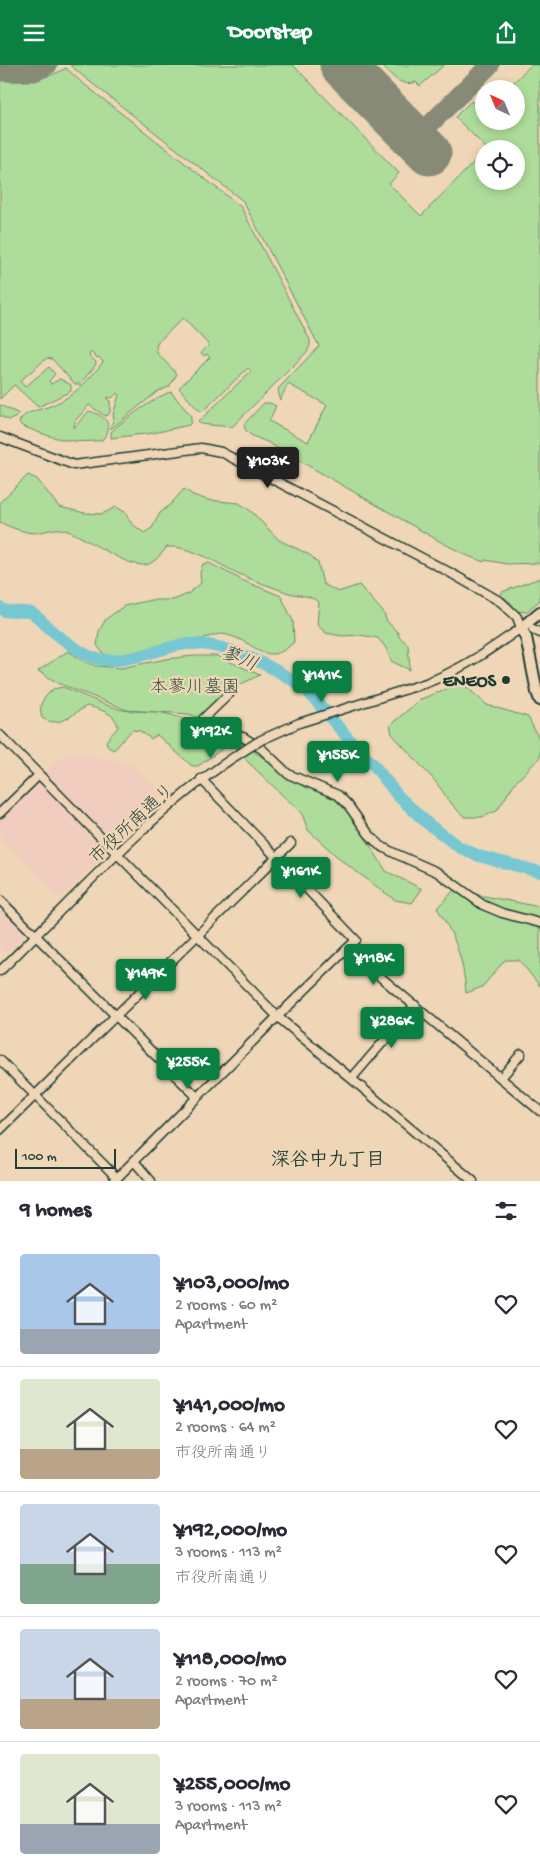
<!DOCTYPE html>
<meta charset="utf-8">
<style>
:root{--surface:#fff;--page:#f7f7f7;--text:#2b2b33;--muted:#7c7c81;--line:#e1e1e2;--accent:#0b8043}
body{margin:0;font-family:"Gochi Hand","Klee One",sans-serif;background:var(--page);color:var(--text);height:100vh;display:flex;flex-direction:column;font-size:19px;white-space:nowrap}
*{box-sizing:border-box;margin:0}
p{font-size:16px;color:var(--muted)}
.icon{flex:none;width:28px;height:28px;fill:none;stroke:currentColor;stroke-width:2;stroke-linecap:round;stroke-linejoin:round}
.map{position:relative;height:1116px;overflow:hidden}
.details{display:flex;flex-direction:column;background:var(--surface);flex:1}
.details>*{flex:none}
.needle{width:32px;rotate:316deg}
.fabs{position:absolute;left:475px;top:15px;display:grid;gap:10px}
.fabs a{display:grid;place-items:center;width:50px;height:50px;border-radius:50%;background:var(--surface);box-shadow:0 2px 8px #0003;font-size:25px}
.scale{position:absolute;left:15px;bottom:12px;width:101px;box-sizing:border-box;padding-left:5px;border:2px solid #1f3d34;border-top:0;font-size:14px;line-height:18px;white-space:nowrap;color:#1f3d34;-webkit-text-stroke:4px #efd6b7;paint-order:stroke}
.price{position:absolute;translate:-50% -42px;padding:0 11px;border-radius:5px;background:var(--accent);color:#fff;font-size:16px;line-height:32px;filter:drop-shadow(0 1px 2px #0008)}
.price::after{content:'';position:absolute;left:50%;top:30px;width:15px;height:11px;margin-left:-8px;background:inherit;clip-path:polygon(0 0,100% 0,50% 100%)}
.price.current{background:#222;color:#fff}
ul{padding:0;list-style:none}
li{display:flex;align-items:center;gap:15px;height:125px;padding:0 20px}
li+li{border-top:1px solid var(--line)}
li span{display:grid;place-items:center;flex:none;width:140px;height:100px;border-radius:5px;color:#555}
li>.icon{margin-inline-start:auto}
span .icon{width:60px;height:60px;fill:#fffc;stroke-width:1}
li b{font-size:21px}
h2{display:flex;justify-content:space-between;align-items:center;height:60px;padding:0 20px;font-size:21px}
header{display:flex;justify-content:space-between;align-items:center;height:65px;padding:0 20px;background:var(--accent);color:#fff;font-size:22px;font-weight:700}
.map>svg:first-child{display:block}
.built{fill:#f0cdbe}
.green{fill:#aedc9a;stroke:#668c67}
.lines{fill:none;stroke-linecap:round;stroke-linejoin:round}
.river{stroke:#77c7d2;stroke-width:12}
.taxiway{stroke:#878a76;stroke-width:19}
.runway{stroke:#878a76;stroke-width:45}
.minor-casing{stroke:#1f3d34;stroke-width:11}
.major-casing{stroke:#1f3d34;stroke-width:14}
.minor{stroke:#efd6b7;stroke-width:8}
.major{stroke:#efd6b7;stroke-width:10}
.minor-bridge-casing{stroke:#1f3d34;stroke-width:11;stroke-linecap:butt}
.minor-bridge{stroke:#efd6b7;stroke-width:8}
.poi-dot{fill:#1f3d34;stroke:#efd6b7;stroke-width:2}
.labels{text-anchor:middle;stroke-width:4.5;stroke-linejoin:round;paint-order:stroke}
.poi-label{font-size:18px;font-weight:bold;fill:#1f3d34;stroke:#efd6b7;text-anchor:end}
.park-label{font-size:18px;fill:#2d4d3e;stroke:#efd6b7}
.street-label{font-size:18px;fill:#1f3d34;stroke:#efd6b7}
.water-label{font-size:19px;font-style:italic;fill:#284b44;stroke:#efd6b7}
.neighbourhood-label{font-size:19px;font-weight:bold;fill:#1f3d34;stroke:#efd6b7}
</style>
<header><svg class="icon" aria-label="menu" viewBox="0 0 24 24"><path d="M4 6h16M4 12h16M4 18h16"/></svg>Doorstep<svg class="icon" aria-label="share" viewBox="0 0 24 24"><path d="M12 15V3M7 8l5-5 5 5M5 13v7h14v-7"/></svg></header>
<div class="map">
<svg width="540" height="1116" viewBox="0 0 540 1116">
<rect width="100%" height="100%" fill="#efd6b7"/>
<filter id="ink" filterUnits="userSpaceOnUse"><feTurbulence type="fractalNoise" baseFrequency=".02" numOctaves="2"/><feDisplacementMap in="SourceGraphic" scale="10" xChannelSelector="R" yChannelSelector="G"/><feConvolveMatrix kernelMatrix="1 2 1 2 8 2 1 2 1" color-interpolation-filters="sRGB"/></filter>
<g filter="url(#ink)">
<g class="built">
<path d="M70,686l62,14 32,31 -50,48 -70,-71z"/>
<path d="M38,715l70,71 -48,47 -60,-60v-21z"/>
<path d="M0,840l25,24 -2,7 -18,19 -5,-6z"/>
</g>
<g class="green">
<path d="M70,0h223l106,108 -10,11 32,32 63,-64v29h32v-32h-29l-32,-32 16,-16 13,11v9h32v-32h-9l24,-24h9v498l-33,1 -22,-4 -1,2 -16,-6 -27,-14 -174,-100c-9,-4 -23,-7 -23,-18l20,-21h6l6,3 -7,15 39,21 19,-37 -39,-21 -8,16 -2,-11 41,-43 -76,-145 -159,-124z"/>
<path d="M381,0h63l-24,21 -4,-4c-16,6 -24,-7 -35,-17z"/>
<path d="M66,3l14,13 161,126 69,133v5l-3,7 -75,75 -32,-3 -2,-2 53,-51 -3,-3 -45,43 -5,-1 -19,-22 31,-31 -3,-3 -2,2 -4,-3 8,-8 -26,-27 -24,23 -3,5 1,7 20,21 -8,13 -11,4 -46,37h-2l4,-10 -1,-3 6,-20 -2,-2 -5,5 -4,-1 -1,2 3,2v11l-2,3 -3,1 -16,-11 -14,16 -1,7 15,-17c15,4 27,14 13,29 -29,5 -53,-3 -80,-14l-3,-4c5,-12 24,-12 34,-17 21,-9 36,-25 50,-43l-4,-5 -2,1 -6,-6 -2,3 7,7 -1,4 -15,18h-5l-23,-25 -5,-1 -27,23 5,6 24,-20 6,7 -6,7 2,3 9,-5 11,6v6l-33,16 -24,-22 -14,14v-319c24,3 45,0 66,-12z"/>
<path d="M171,327l20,24v6l-2,3 -36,8 -42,5v-6c8,-9 49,-38 60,-40z"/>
<path d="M0,340l19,9 -4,4 -6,2 -9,-4z"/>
<path d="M28,410l9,4 22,28 26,6 17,1 14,-7 9,5 6,11 13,10 8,-5 8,-15 10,-8 14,-16 9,6 15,5 31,3 12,8 28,29 31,15 8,8 5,21 15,8 21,-7 25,28 2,7 12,13 1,4 9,7 2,26 -19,-9 -5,-13 -8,-10 -18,-3 -18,1 -16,-3 -9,-8 2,-23c-14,-9 -19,-5 -33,-10 -13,-5 -27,-9 -40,-15 -25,-10 -51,-31 -79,-30 -5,6 -9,12 -16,16 -19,12 -70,-32 -91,-34 -9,-1 -18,4 -27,4 -10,-1 -24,-6 -33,-11v-20z"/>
<path d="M209,498l35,18 37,15 12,25 1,21c-25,25 -34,5 -60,-5 -7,-2 -11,-4 -19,-2 -22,6 -92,31 -111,19 -3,-2 -5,-7 -7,-9l2,-14 7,-12 18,-13 27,-6h22l15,-6 13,-11 -1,-10 3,-9z"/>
<path d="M540,513v22l-14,12 -9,-1 -7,-9 -9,-7 1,-3z"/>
<path d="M68,586l17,11 11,4 25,2 45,-9 28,-3h23l43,19 -31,15 -27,29 -13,-5 -62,-4 -69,-27 -20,-12z"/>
<path d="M462,618l25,22 41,12 12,24v16l-26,27 -17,27 -15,6h-17c-13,-10 -20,-23 -30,-36 -14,-16 -29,-31 -43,-47l-2,-9 31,-26z"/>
<path d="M63,622c18,7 36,16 55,22 16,4 33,1 50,5 15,4 49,16 59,28l-2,5 -27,19h-6l-35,-31 -6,4 -11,-8 -8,-1 -18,20 -6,-3 -2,-6 12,-14c-2,-14 -19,-18 -31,-21 -16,8 -26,23 -45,12 -4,-15 1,-19 11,-29z"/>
<path d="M241,678l33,22 53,29 12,8 9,8 38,61 36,18 -10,14 -17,-3 -53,-39 -20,-18 -14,-13 -6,-16 -55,-53 -9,-14z"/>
<path d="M454,825l86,17v79l-21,-26h-14l-23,27 -16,6c-3,-35 -10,-55 -29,-85z"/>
</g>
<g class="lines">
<path class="river" d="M0,543c10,8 23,0 33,6 6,3 11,10 17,15 11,9 34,27 48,30 22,6 59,-9 81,-14 40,-8 95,22 127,44l53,62 14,13 25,32 29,27 32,24 20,9 61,16"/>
<g class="taxiway">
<path d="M0,7h35l13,-7"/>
<path d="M415,74l75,-74"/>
</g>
<path class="runway" d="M342,0l87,88"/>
<defs>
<g id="minor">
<path d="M0,372l74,28 127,-17 20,4 228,120 52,30 16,15 4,11c-30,21 -60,42 -95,55"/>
<path d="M533,564l7,4"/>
<path d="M230,628l-27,26v7l40,11 19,12 26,25 50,21 10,10 20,28 11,12 15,8 43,19 46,33 19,8 38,10"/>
<path d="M0,670l278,282 195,164"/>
<path d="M0,748l39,-38"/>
<path d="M0,835l197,197"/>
<path d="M347,884l193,162"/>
<path d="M0,906c75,-73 146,-155 234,-214"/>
<path d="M0,995l117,118"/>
<path d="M352,1013l63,-73"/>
<path d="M501,1013l20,-24"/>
<path d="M0,1065l291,-287"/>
<path d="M134,1096l17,20"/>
<path d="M114,1116l159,-160 83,-81 -155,-161"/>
</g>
<path id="major" d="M540,547l-19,16 5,9 11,55 3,8"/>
</defs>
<use href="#minor" class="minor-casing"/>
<use href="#major" class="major-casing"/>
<use href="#minor" class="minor"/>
<use href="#major" class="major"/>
<defs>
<path id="minor-bridge" d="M234,692l27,-17 38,-17 127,-40"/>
</defs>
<use href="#minor-bridge" class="minor-bridge-casing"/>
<use href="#minor-bridge" class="minor-bridge"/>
</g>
</g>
<circle class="poi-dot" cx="506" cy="615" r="5"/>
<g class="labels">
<g class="poi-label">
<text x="496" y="621">ENEOS</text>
</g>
<g class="park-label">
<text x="195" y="627">本蓼川墓園</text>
</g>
<g class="street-label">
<text transform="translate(131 758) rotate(-43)" y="6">市役所南通り</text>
</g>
<g class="water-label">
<text transform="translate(240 592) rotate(22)" y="7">蓼川</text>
</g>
<g class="neighbourhood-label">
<text x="328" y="1100">深谷中九丁目</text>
</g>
</g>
</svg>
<div class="fabs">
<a><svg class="needle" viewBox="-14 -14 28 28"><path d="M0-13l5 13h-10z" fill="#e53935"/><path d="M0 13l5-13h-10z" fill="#7c7c81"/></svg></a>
<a><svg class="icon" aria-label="locate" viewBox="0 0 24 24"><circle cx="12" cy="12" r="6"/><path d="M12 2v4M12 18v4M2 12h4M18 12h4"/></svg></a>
</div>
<div class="scale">100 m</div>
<b class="price current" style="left:268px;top:424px">¥103K</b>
<b class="price" style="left:322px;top:638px">¥141K</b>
<b class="price" style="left:211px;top:694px">¥192K</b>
<b class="price" style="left:338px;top:718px">¥155K</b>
<b class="price" style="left:301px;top:834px">¥161K</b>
<b class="price" style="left:374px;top:921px">¥118K</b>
<b class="price" style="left:146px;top:936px">¥149K</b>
<b class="price" style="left:392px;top:984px">¥286K</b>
<b class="price" style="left:188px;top:1025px">¥255K</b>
</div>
<section class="details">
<h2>9 homes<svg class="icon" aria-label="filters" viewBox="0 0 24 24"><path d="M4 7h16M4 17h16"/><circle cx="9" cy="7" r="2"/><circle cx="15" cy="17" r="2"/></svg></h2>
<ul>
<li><span style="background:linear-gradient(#a9c7e8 75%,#9aa5b1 0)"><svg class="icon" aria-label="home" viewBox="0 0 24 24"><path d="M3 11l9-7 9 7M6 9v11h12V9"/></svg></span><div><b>¥103,000/mo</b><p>2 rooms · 60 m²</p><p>Apartment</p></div><svg class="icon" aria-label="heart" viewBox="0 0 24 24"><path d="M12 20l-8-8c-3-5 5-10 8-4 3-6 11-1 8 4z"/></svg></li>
<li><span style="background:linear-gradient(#dfe7d0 70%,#b9a48a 0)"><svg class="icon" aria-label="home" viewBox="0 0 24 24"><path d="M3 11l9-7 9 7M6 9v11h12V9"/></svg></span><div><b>¥141,000/mo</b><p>2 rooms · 64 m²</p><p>市役所南通り</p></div><svg class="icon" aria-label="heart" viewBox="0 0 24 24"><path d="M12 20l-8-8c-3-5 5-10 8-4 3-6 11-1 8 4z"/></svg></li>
<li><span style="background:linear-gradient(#c9d6e8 60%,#7fa58c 0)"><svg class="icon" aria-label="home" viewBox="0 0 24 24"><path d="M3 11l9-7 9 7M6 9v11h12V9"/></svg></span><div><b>¥192,000/mo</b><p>3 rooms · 113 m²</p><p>市役所南通り</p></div><svg class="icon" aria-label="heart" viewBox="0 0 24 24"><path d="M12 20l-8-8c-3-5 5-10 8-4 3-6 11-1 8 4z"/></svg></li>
<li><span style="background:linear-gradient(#c9d6e8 70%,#b9a48a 0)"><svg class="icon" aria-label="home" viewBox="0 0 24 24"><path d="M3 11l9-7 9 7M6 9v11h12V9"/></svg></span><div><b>¥118,000/mo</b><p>2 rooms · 70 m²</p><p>Apartment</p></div><svg class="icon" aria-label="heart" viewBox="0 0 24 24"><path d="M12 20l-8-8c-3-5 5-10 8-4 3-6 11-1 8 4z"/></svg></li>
<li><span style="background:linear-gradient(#dfe7d0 70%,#9aa5b1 0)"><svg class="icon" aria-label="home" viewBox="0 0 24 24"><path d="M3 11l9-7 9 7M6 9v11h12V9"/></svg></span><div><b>¥255,000/mo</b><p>3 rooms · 113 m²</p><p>Apartment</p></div><svg class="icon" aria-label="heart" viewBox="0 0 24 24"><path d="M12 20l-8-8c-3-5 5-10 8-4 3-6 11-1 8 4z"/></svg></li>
</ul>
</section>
